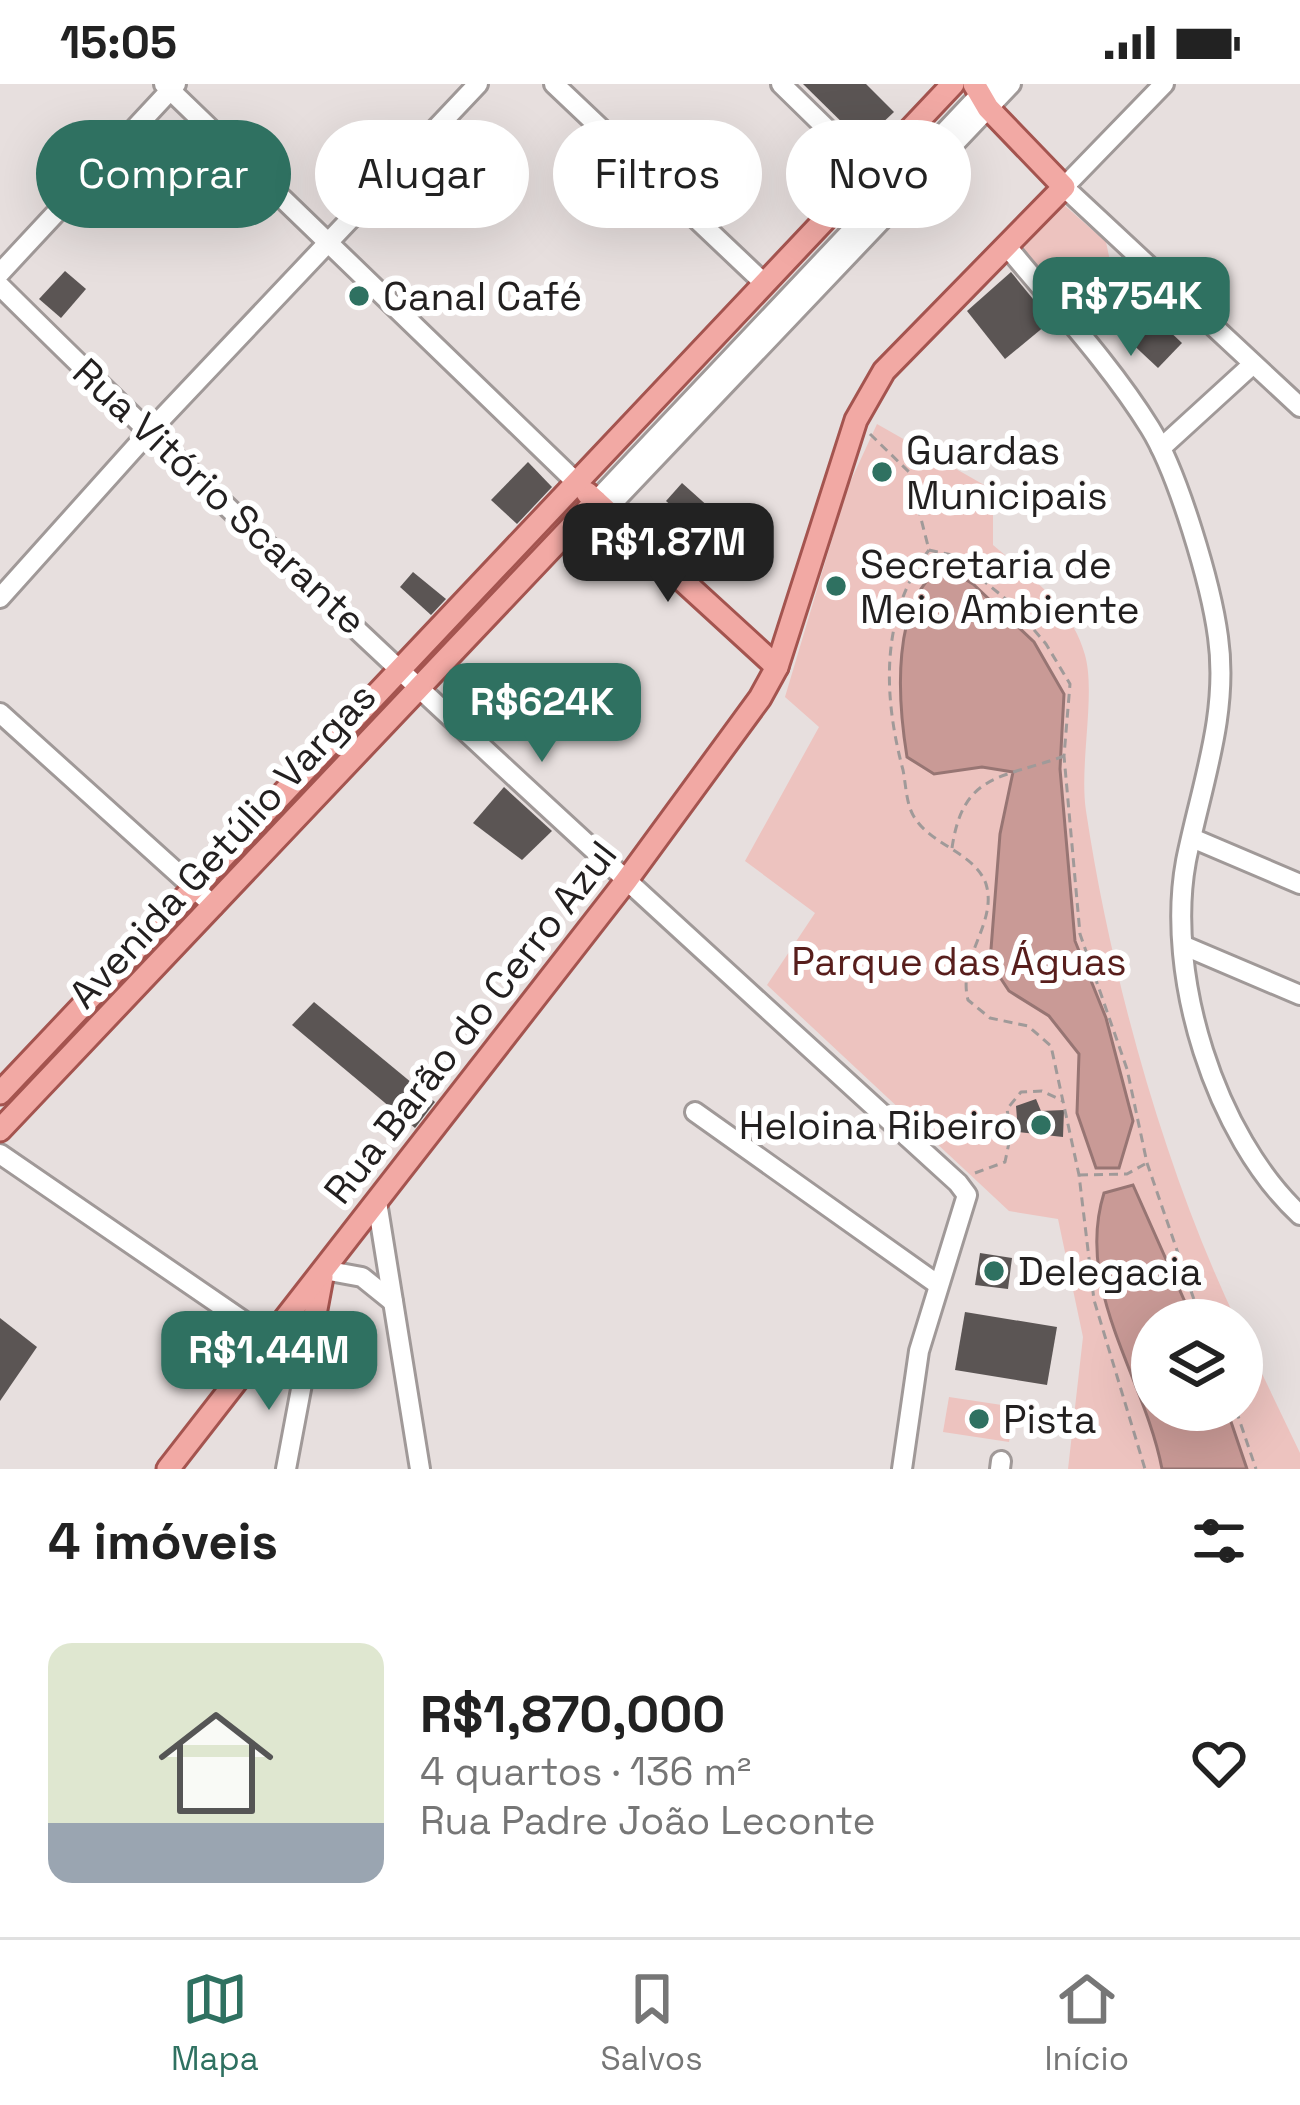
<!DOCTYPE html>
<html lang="pt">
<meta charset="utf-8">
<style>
:root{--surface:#fff;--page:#f6f6f6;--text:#222;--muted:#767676;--line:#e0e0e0;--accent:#2f7161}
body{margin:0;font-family:"Space Grotesk",sans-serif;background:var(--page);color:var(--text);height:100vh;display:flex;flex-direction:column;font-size:45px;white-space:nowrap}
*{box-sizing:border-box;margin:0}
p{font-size:39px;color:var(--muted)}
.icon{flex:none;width:66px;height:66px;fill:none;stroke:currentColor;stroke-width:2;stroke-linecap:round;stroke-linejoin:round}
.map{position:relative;height:1385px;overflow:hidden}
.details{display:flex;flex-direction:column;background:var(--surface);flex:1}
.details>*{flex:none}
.top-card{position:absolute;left:36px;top:36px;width:1230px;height:108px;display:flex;gap:24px}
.buttons{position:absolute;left:1131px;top:1215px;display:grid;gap:24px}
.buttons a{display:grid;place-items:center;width:132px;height:132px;border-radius:50%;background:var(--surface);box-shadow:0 12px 48px #0002;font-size:60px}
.price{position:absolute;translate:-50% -102px;padding:0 27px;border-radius:24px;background:var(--accent);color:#fff;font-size:39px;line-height:78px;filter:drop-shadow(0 3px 6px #0008)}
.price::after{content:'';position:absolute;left:50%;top:72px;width:36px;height:27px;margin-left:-18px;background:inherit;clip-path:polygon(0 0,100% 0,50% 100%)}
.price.current{background:#222;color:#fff}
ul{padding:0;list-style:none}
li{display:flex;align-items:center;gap:36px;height:300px;padding:0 48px}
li+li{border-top:3px solid var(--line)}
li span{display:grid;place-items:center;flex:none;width:336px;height:240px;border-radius:24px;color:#555}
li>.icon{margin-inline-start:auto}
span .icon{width:144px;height:144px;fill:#fffc;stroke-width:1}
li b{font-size:51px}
h2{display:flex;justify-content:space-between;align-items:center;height:144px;padding:0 48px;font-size:51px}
.chip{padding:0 42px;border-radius:54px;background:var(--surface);box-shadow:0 12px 48px #0002;font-size:42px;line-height:108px}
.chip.current{background:var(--accent);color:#fff}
.status{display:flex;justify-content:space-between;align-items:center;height:84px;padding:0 60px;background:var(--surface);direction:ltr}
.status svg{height:33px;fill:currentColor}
.menu{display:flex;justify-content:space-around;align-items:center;height:168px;border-top:3px solid var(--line);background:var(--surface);font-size:33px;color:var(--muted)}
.menu a{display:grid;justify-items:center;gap:6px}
.menu .current{color:var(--accent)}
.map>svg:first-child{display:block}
.green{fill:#edc3bf}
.water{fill:#c99a96;stroke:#977573;stroke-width:3}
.building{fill:#5b5554}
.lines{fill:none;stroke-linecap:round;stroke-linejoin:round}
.minor-casing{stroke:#a09998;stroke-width:24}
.major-casing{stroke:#a4544f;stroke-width:27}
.path{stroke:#a09a99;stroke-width:3;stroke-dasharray:9 6;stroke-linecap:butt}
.minor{stroke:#fff;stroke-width:18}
.major{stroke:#f2a9a4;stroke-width:21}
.poi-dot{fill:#2f7161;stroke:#fff;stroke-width:4.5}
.labels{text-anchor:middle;stroke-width:12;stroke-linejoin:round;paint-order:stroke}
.poi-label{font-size:39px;fill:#232020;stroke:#fff;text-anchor:start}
.street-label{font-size:39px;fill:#232020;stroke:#fff}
.park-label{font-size:39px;fill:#581e1c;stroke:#fff}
</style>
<div class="status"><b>15:05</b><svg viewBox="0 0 49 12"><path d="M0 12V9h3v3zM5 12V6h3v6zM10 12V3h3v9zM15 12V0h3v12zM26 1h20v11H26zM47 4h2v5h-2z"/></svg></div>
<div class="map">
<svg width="1300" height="1385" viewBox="0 0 1300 1385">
<rect width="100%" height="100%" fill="#e7dfde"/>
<g class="green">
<path d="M1063,120l43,38 10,47 -14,17 -23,-2 -57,-54z"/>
<path d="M877,340l116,66v55c38,32 78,60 92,110 11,39 -6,110 1,156 25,166 78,357 150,509h-84v90h90v-78l58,121v16h-232l15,-132 -25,-118 -49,-8 -242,-226 48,-72 -70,-52 74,-134 -34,-30 62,-208z"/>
<path d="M949,1313l66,10 -6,35 -66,-10z"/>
</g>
<g class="water">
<path d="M943,482l30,18 61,58 30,52 -4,75 15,172 31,77 27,103 -14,47h-23l-19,-55 2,-59 -30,-38 -40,-25 -19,-29 10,-128 13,-62 -31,-5 -48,7 -27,-17c-9,-55 -17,-156 36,-191z"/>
<path d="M1133,1101l60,135h-41v90h75l20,59h-85c-17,-91 -88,-180 -58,-276z"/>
</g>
<g class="building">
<path d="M803,0h63l28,28 -32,30z"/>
<path d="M65,187l21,18 -25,29 -22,-19z"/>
<path d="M1011,188l40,49 -46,38 -38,-48z"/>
<path d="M1134,214l48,45 -24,25 -48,-45z"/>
<path d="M528,378l24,25 -35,37 -26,-24z"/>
<path d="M682,399l57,51 -16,18 -57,-51z"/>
<path d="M413,488l33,27 -15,16 -31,-28z"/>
<path d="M504,703l48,44 -30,29 -49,-37z"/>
<path d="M314,918l121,100 -20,26 -123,-103z"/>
<path d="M1036,1015l5,12 23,-1 -1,27 -45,-5 -2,-26z"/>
<path d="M980,1169l32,5 -4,31 -33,-4z"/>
<path d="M965,1228l92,15 -10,58 -92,-15z"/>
<path d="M0,1234l37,29 -37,54z"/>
</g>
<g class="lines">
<defs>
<g id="minor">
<path d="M164,0l413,399"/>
<path d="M554,0l211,200"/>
<path d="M781,0l90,88"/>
<path d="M1164,0l-100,103 236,220"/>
<path d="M1009,165c47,57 102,116 141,179 28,45 61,156 68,209 11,77 -17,149 -32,224 -21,114 29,275 114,354"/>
<path d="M0,189l176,-189"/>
<path d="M0,202c311,308 635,603 958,897l9,12 -48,156 -17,118"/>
<path d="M1161,364l92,-84"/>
<path d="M596,417l394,-417"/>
<path d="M606,426l405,-426"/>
<path d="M0,514l148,-165 330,-349"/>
<path d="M0,629l214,193"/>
<path d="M1192,754l108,46"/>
<path d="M1187,863l113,48"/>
<path d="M695,1028l242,172"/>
<path d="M0,1070l296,203 9,11 -19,101"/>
<path d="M377,1118l43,267"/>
<path d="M324,1186l38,7 31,25"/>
<path d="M1000,1385l1,-8"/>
</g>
<g id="major">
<path d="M587,409l190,174"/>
<path d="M0,1009l953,-1009"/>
<path d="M0,1046l596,-629"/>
<path d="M305,1284l17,-91"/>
<path d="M168,1385l458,-588 134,-183 17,-31 79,-247 28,-49 180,-184 -76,-79 -14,-24"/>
</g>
</defs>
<use href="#minor" class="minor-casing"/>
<use href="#major" class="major-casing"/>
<g class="path">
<path d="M870,350l39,38 20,78c-49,65 -46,145 -26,220 3,15 3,32 10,45 16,30 62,37 73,69 12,39 -29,74 -18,116l22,18 38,8 23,20 28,129 15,125 51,169"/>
<path d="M929,466l23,5 60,49 34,40 24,40 -6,72 16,178 47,135 20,94 54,157"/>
<path d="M952,764c11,-76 50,-69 112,-92"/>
<path d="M975,1089l30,-11 6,-29 -4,-24 14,-17 21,-1 21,10"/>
<path d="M1079,1091l48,-1 18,-10"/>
<path d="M1236,1326l20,59"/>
</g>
<use href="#minor" class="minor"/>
<use href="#major" class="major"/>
</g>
<g class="poi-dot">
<circle cx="359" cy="212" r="12"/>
<circle cx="882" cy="388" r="12"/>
<circle cx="836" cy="502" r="12"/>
<circle cx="1041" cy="1041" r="12"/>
<circle cx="994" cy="1187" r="12"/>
<circle cx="979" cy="1335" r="12"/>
</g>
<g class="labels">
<g class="poi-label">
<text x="383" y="226">Canal Café</text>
<text x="906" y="380">Guardas<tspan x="906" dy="45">Municipais</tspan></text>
<text x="860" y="494">Secretaria de<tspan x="860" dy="45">Meio Ambiente</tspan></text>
<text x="1017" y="1055" text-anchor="end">Heloina Ribeiro</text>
<text x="1018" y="1201">Delegacia</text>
<text x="1003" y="1349">Pista</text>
</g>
<g class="street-label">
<text transform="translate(220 412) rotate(43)" y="14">Rua Vitório Scarante</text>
<text transform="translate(222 761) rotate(-47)" y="14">Avenida Getúlio Vargas</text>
<text transform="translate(470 938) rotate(-52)" y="14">Rua Barão do Cerro Azul</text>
</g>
<g class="park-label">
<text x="959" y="891">Parque das Águas</text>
</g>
</g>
</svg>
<div class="buttons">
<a><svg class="icon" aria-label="layers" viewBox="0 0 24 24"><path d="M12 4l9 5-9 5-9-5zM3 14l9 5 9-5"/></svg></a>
</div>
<b class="price" style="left:1131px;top:275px">R$754K</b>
<b class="price current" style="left:668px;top:521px">R$1.87M</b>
<b class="price" style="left:542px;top:681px">R$624K</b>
<b class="price" style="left:269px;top:1329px">R$1.44M</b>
<div class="top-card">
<a class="chip current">Comprar</a>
<a class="chip">Alugar</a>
<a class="chip">Filtros</a>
<a class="chip">Novo</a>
</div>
</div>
<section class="details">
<h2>4 imóveis<svg class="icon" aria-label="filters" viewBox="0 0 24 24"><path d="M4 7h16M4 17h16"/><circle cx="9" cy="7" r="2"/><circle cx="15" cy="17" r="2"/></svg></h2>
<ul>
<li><span style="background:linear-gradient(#dfe7d0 75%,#9aa5b1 0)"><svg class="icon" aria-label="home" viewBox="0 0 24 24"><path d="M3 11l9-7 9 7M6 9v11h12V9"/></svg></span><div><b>R$1,870,000</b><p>4 quartos · 136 m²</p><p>Rua Padre João Leconte</p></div><svg class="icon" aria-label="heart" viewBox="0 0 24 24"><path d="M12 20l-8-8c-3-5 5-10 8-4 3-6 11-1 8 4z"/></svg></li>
</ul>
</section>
<nav class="menu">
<a class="current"><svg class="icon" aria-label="map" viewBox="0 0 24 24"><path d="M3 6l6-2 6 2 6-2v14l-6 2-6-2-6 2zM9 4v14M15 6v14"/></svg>Mapa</a>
<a><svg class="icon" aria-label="saved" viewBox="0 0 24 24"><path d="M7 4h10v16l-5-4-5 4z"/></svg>Salvos</a>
<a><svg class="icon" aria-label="home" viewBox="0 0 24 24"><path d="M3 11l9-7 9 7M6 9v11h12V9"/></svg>Início</a>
</nav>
